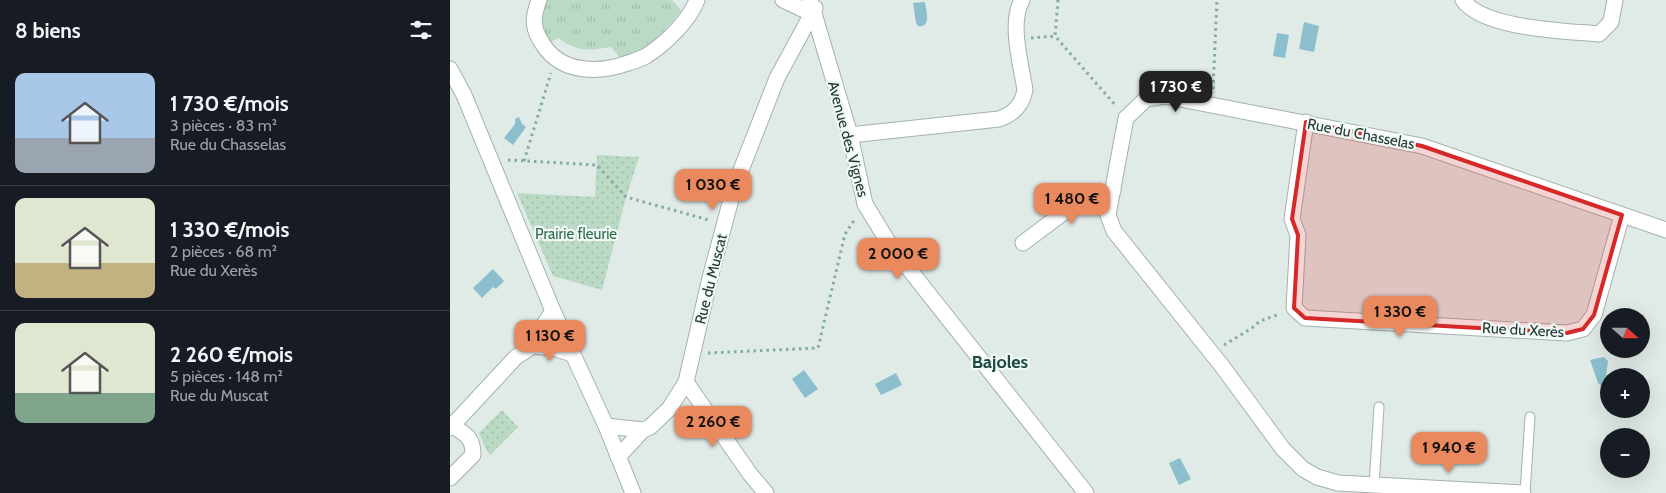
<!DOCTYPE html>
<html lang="fr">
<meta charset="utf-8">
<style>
:root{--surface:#171b24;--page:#20242c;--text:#f1f3f6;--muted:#9ea1a6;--line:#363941;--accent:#ea895e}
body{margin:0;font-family:Cabin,sans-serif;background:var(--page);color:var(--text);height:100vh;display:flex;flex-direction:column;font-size:19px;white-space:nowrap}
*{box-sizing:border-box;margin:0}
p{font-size:16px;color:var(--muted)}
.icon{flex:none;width:28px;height:28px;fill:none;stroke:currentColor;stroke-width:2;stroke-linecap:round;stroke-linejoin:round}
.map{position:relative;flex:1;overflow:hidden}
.sheet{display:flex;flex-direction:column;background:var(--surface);width:450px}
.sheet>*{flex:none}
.needle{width:32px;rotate:111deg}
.tools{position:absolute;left:1150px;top:308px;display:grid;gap:10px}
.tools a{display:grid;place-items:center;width:50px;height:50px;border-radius:50%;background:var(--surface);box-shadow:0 5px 20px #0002;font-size:25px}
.price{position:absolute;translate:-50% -42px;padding:0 11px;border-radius:10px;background:var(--accent);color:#111;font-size:16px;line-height:32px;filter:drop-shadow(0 1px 2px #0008)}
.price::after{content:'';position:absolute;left:50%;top:30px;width:15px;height:11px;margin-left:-8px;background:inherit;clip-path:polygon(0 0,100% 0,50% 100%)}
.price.current{background:#222;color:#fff}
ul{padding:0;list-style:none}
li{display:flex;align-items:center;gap:15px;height:125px;padding:0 15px}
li+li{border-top:1px solid var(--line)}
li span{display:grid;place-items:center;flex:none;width:140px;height:100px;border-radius:10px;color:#555}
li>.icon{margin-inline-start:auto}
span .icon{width:60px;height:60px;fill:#fffc;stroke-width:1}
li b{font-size:21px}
h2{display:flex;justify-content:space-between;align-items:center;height:60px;padding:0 15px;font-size:21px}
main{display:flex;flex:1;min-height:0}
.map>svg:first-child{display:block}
.grass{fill:url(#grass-tufts)}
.garden{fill:url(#garden-dots)}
.water{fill:#8bbfcd}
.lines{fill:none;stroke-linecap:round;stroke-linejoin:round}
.lane-casing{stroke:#a3b2ad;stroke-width:11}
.street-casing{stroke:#a3b2ad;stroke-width:17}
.secondary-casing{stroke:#a0b5af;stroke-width:17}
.path{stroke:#82aca1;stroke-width:3;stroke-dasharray:2.5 4;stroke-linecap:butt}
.lane{stroke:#fff;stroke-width:9}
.street{stroke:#fff;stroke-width:15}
.secondary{stroke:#fff;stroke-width:15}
.marked{fill:#d62828;fill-opacity:0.2;stroke:#d62828;stroke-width:4;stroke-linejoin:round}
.labels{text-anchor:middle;stroke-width:4.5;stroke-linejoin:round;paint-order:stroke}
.street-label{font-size:15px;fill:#223a35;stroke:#f0f7f4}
.park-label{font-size:15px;fill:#2e6e4b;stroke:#f0f7f4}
.quarter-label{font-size:18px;font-weight:bold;fill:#1f4a42;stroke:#f0f7f4}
</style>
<main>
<section class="sheet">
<h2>8 biens<svg class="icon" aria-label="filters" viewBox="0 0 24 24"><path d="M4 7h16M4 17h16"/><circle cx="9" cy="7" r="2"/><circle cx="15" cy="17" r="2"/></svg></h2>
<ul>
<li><span style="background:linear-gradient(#a9c7e8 65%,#9aa5b1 0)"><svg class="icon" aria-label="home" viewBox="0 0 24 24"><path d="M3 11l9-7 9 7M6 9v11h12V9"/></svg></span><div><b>1 730 €/mois</b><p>3 pièces · 83 m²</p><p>Rue du Chasselas</p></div></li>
<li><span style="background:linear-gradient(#dfe7d0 65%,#c2b280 0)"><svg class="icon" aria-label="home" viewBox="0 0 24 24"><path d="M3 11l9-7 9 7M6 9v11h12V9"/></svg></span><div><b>1 330 €/mois</b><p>2 pièces · 68 m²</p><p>Rue du Xerès</p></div></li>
<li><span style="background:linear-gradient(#dfe7d0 70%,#7fa58c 0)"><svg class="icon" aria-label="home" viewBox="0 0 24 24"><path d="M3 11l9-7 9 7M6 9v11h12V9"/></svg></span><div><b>2 260 €/mois</b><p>5 pièces · 148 m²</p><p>Rue du Muscat</p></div></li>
</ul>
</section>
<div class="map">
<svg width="1216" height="493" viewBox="0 0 1216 493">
<defs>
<pattern id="grass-tufts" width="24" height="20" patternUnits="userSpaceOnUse" patternTransform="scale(1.25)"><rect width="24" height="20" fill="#badac5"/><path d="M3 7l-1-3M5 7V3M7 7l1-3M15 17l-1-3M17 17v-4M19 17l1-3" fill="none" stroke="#a0bcaa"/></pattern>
<pattern id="garden-dots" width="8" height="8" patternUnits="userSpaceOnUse" patternTransform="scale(1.25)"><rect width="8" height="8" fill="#badac5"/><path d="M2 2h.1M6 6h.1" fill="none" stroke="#a0bcaa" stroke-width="1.8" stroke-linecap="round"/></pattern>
</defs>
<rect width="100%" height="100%" fill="#e0eae6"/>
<path class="grass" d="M97,0h125l9,10c-15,21 -35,41 -60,49l-10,-12c-24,4 -32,5 -53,-9l-12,7 -6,-26z"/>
<g class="garden">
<path d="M147,155l42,2 -14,44 -23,89 -49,-14 -36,-83 78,4z"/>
<path d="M52,410l16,17 -28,28c-6,-7 -7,-14 -11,-22z"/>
</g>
<g class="water">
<path d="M475,2c1,9 7,26 -7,24l-2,-3 -3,-20z"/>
<path d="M854,22l15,4 -5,26 -15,-3z"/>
<path d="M827,33l12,2 -4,23 -12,-2z"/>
<path d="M69,117l3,7 4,3 -13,18 -9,-7 11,-14v-5z"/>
<path d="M43,269l11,12 -8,8 -3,-2 -11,11 -9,-10z"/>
<path d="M1154,357l4,4 -3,23 -4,2 -3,-3 -8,-23z"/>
<path d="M354,370l14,19 -13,9 -13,-19z"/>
<path d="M446,373l6,12 -21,10 -6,-11z"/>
<path d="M730,458l11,21 -12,6 -10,-22z"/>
</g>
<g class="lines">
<defs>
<g id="lane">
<path d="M924,486l5,-79"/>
<path d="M1075,493l5,-76"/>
</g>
<g id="street">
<path d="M89,0c-7,19 -7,29 5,46 19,28 56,27 84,17 6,-2 13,-4 18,-7 19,-12 43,-35 51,-56"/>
<path d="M333,0l30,14"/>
<path d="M360,0l40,135 15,69 25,41 196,248"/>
<path d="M1013,0c20,29 103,31 136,34l12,-12 4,-22"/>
<path d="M856,122l-14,97 6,16 -4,73 11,10 262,15 16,-4 11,-14 28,-100"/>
<path d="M400,135l149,-16c15,-5 23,-14 26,-29 -4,-26 -16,-67 -3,-90"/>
<path d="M573,243l52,-39 38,-13"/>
<path d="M83,346l20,2 19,6"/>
<path d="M83,346l7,-16 13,-19"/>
<path d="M236,382l64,92 16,19"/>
<path d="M156,426l37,4"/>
<path d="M0,428l66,-71 44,-29"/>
<path d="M168,457l25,-27 7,-3 19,-18 17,-27 24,-104 24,-90 43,-110 38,-70"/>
<path d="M0,478l23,-23c0,-17 -6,-20 -20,-29"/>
<path d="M1073,493l-185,-10 -21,-6 -14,-8 -20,-20 -61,-83 -108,-135 -6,-16 18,-97 20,-19 19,-3 257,50 244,84"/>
</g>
<path id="secondary" d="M0,69l14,26 89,216 53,115 27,67"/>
</defs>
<use href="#lane" class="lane-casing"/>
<use href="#street" class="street-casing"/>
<use href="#secondary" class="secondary-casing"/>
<g class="path">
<path d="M608,0l-3,36 61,70"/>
<path d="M581,38l24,-2"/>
<path d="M763,89l4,-89"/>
<path d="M58,160l89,5 29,32 83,23"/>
<path d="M74,161l27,-88"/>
<path d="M774,345l28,-17 8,-7 20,-7"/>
<path d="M258,353l110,-5 27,-114 10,-15"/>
</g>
<use href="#lane" class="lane"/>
<use href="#street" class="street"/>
<use href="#secondary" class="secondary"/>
</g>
<path class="marked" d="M856,122l116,24 200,69 -28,100 -11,14 -16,4 -262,-15 -11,-10 4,-73 -6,-16z"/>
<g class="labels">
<g class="street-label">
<text transform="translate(911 134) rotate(11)" y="5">Rue du Chasselas</text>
<text transform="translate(398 139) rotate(75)" y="5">Avenue des Vignes</text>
<text transform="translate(261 279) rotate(-76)" y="5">Rue du Muscat</text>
<text transform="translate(1073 330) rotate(3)" y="5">Rue du Xerès</text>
</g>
<g class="park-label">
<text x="126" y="239">Prairie fleurie</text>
</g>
<g class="quarter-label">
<text x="550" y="368">Bajoles</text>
</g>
</g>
</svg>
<div class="tools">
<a><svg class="needle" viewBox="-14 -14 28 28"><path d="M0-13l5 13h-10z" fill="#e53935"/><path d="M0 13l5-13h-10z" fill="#9ea1a6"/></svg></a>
<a>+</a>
<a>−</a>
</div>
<b class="price current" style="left:726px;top:113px">1 730 €</b>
<b class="price" style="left:263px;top:211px">1 030 €</b>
<b class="price" style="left:622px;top:225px">1 480 €</b>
<b class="price" style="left:448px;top:280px">2 000 €</b>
<b class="price" style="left:950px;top:338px">1 330 €</b>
<b class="price" style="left:100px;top:362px">1 130 €</b>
<b class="price" style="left:263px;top:448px">2 260 €</b>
<b class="price" style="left:999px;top:474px">1 940 €</b>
</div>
</main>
